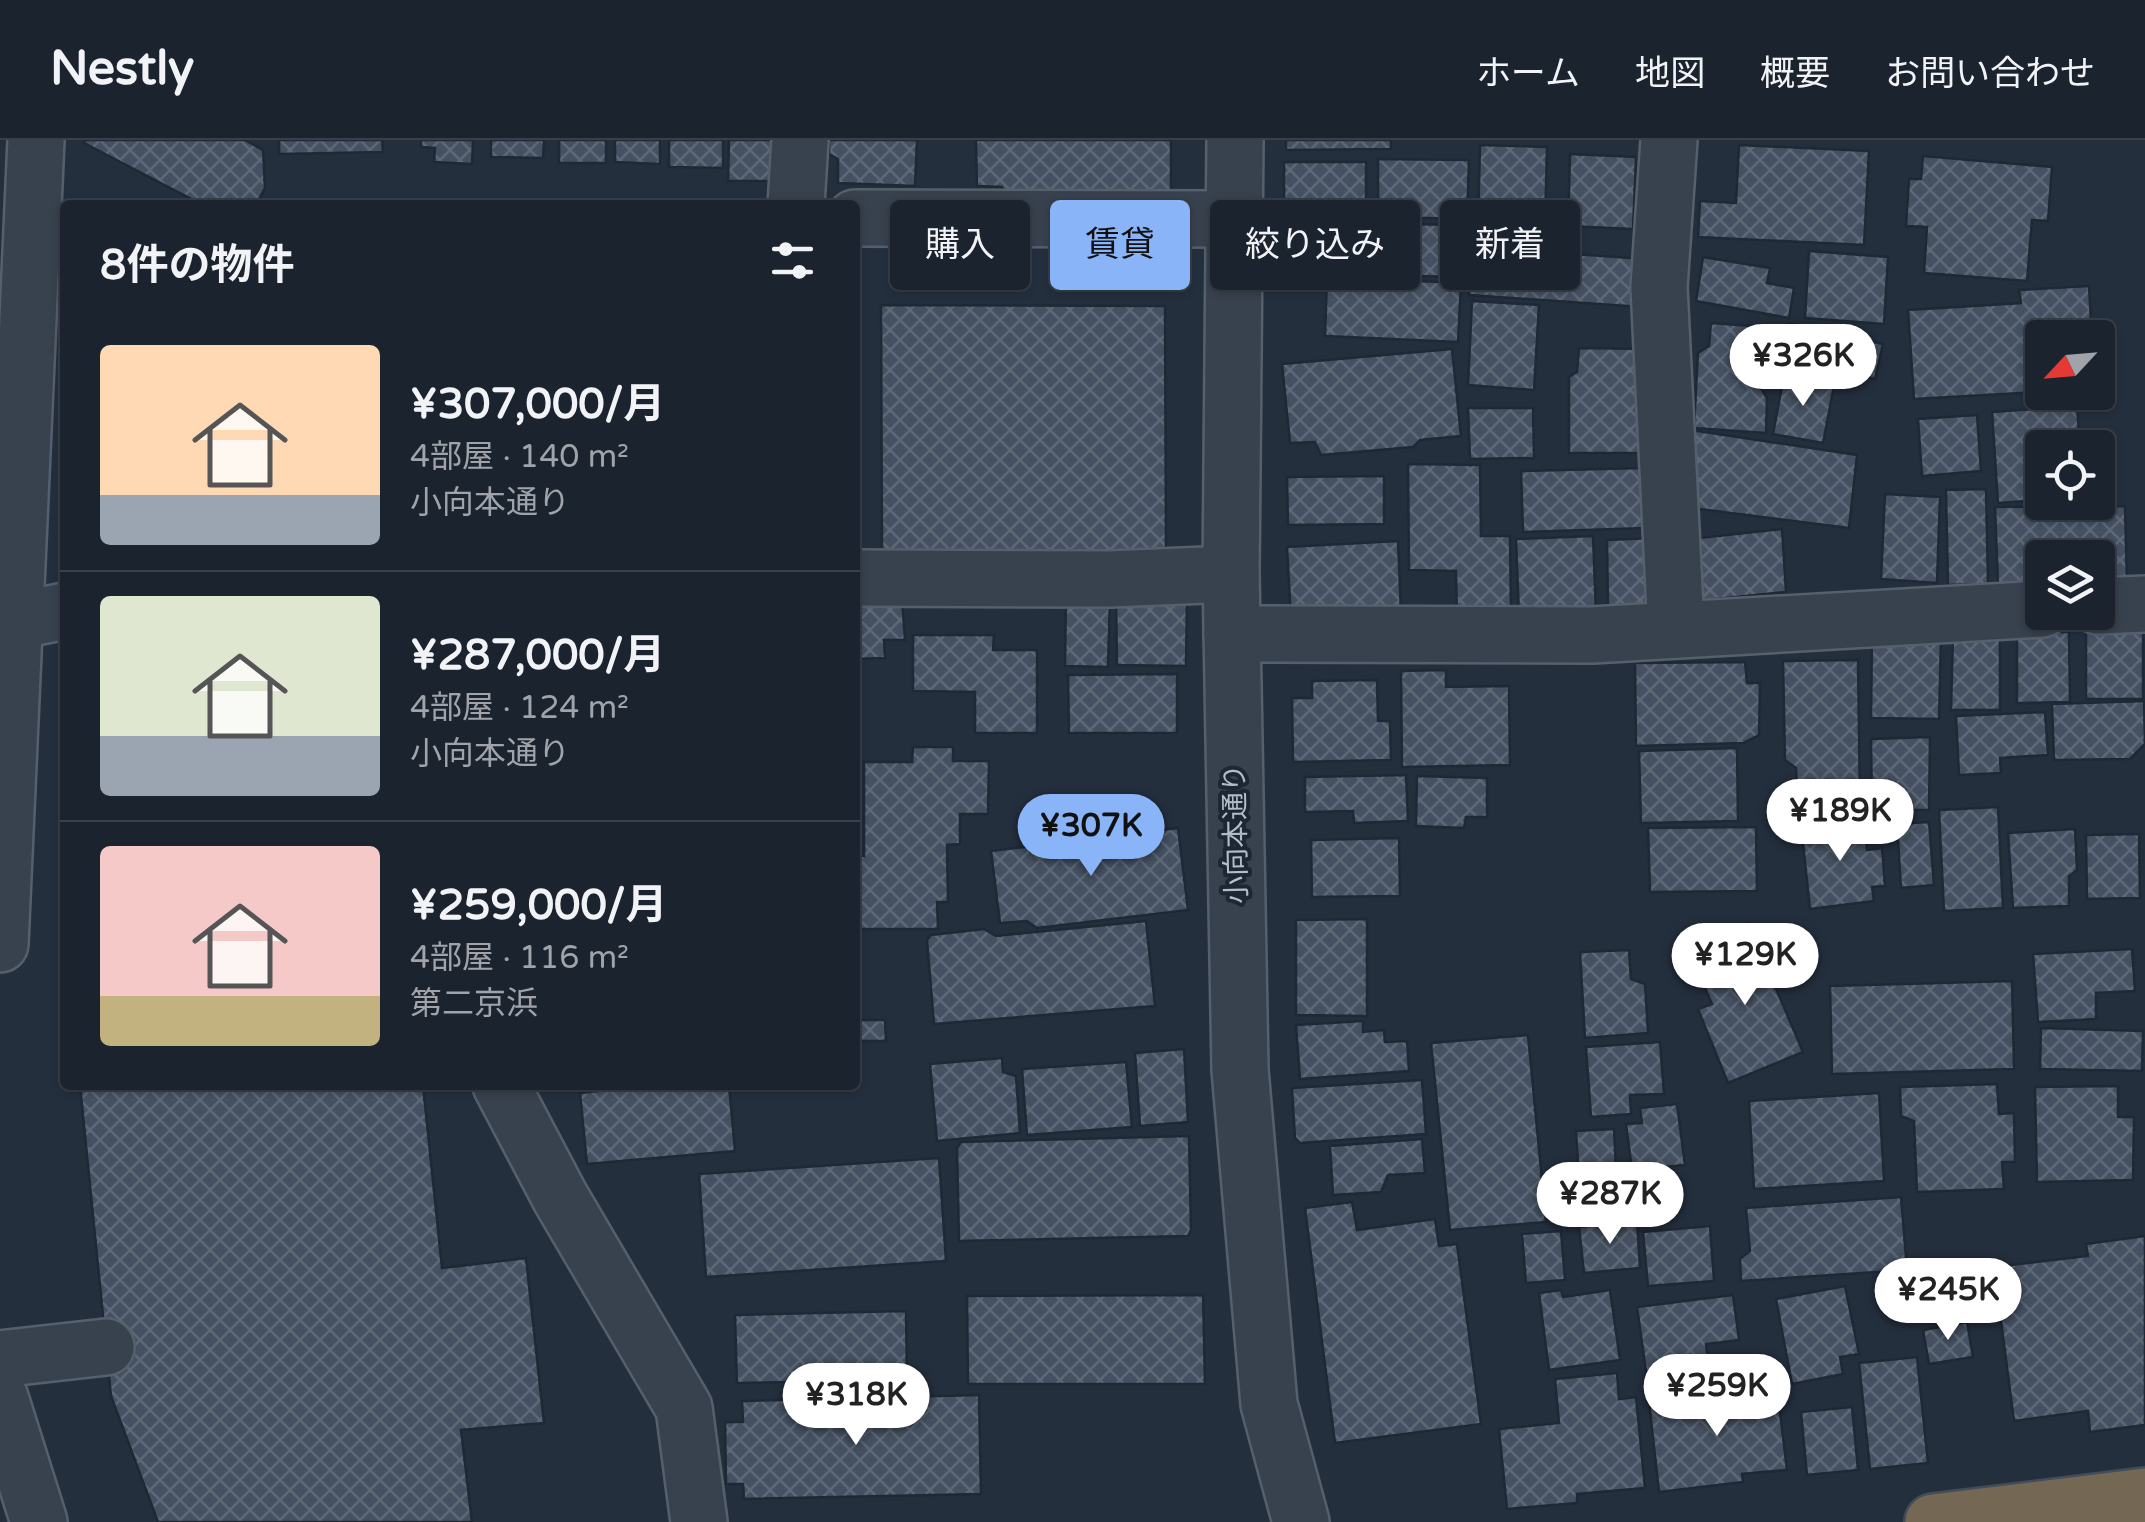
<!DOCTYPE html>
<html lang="ja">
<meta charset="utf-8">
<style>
:root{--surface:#1b232e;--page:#242b36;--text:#f1f3f6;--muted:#a0a4aa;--line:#39404a;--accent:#8ab4f8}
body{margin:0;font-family:"Varela Round","Noto Sans JP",sans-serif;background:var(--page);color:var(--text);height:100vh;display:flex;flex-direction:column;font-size:38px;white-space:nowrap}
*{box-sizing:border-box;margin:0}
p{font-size:32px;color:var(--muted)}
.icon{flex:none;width:55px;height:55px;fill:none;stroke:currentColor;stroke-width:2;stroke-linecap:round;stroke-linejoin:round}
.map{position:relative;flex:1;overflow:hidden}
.side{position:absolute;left:60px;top:60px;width:800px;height:890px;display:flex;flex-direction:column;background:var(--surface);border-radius:10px;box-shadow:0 2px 8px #0004,0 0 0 2px var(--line)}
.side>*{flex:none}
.top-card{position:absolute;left:890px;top:60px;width:950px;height:90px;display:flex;gap:20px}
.needle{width:65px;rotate:244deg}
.controls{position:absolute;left:2025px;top:180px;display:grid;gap:20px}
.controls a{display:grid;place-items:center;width:90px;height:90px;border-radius:10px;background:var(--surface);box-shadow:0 2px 8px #0004,0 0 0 2px var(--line);font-size:50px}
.price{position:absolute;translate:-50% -85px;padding:0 22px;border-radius:35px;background:#fff;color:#222;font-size:32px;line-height:65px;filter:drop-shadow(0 2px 5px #0008)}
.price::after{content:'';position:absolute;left:50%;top:60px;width:30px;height:22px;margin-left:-15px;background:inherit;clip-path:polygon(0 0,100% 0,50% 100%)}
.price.on{background:var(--accent);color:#111}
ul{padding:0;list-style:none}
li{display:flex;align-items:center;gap:30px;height:250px;padding:0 40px}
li+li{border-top:2px solid var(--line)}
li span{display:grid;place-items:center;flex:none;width:280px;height:200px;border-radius:10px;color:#555}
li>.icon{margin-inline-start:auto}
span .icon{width:120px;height:120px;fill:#fffc;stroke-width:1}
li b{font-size:42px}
h2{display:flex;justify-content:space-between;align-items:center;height:120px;padding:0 40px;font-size:42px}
.tag{padding:0 35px;border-radius:10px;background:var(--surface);box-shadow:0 2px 8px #0004,0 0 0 2px var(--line);font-size:35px;line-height:90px}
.tag.on{background:var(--accent);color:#111}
header{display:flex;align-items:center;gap:60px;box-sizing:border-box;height:140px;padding:0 50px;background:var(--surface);border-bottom:2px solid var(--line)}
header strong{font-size:48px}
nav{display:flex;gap:55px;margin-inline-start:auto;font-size:35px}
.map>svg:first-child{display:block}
.building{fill:url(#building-cross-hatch);stroke:#1f2835;stroke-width:2.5}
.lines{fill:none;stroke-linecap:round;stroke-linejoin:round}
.minor-casing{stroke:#565f6c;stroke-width:60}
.highway-casing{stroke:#434c59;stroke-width:60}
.minor{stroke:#38414e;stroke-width:55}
.highway{stroke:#746855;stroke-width:55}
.labels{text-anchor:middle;stroke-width:8;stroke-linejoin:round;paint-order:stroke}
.street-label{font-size:28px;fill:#b4bcc9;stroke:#1d2633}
</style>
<header>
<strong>Nestly</strong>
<nav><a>ホーム</a><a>地図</a><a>概要</a><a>お問い合わせ</a></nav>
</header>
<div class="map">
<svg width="2145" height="1382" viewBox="0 0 2145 1382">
<defs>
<pattern id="building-cross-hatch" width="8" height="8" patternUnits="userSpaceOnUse" patternTransform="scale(2.5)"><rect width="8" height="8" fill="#455162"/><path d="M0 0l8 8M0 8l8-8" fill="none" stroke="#5d6877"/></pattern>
</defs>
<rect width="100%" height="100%" fill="#242f3e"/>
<g class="building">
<path d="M85,0h160l18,10 2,38 -9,17h-53l-119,-62z"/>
<path d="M279,0h103l1,12 -104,2z"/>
<path d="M421,0h52l-1,24 -38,-2 1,-14 -14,-1z"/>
<path d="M491,0h53l-1,18 -52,-1z"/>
<rect x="559" y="0" width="47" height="23"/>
<path d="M615,0h45v24l-45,-2z"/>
<path d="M669,0h54v28l-54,-1z"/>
<path d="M729,0h49l-1,41h-49z"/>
<path d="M829,0h88l-2,46 -77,-3v-24l-9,-5z"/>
<path d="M976,0h195v51l-165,7 -4,-11 -25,-1z"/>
<path d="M1286,0h105v9l-105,1z"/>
<path d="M1480,5l67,2 -2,79 -67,-2z"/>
<path d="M1739,5l130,6 -5,94 -166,-8 2,-36 36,2z"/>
<path d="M1570,14l66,3 -3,72 -65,-3z"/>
<path d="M1923,16l129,11 -4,54 -16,-1 -5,61 -103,-8 3,-46 -21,-1 3,-47h12z"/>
<path d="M1378,19l91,1 -2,59 -89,-2z"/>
<rect x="1284" y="22" width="82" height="45"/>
<path d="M1286,82l174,3 -1,52 -174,-4z"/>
<path d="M1474,84l82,3 5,5v21l83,6 -2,48 -173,-12z"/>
<path d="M1809,111l79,6 -4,67 -79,-6z"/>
<path d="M1703,117l67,11 -3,15 27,5 -5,30 -93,-17z"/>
<path d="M1327,137l134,6 -3,59 -133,-6z"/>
<path d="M2089,146l3,52h-50l-2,54 -126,7 -6,-89 113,-7 -2,-13z"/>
<path d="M1472,161l67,4 -5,85 -66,-5z"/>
<path d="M881,165l284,1 1,245 -284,-1z"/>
<path d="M1711,183l54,4 -5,60 7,11 -1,35 -72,-5 4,-75 11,-7z"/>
<path d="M1788,183l95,21 -8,35 -95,-21z"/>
<path d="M1579,208l65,1 1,104h-76v-76l8,-5z"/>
<path d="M1452,209l9,87 -41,4 -7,7 -92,8 -6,-13 -25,1 -8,-79z"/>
<path d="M1784,235l50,11 -11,57 -50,-9z"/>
<path d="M2077,266l3,42h-38v52l-44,3 -6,-91z"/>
<path d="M1468,268h65l1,50 -64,1z"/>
<path d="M1977,275l4,56 -59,5 -4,-57z"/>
<path d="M1691,290l166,25 -8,73 -165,-21z"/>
<path d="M1408,324l72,1 1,71h29l1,77 -54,4 -1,-46 -47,-1z"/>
<path d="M1642,328l3,60 -122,4 -2,-61z"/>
<path d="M1384,336v48l-96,1 -1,-48z"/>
<path d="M1986,349l2,95 -40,1 -2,-95z"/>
<path d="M1885,354l55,3 -3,86 -56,-4z"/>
<path d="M2125,366l2,77 -29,1v-26h-56v26h-44l-3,-77z"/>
<path d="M1782,389l4,63 -90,9 -6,-62z"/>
<path d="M1593,396l3,78 -77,2 -3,-77z"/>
<path d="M1653,398l2,69 -47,2 -1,-69z"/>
<path d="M1398,401l3,72 -110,6 -4,-72z"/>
<path d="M1066,457l44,1 -2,69 -43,-1z"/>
<path d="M1116,457l71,1 -1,68 -69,-1z"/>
<path d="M902,460l3,40h-21l1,18 -30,1v-57z"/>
<rect x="2086" y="486" width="57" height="73"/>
<path d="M2017,492h52l1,70 -53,1z"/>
<path d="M913,495h81l-1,15h44v83h-62v-41l-62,-1z"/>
<path d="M1953,495l47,1v74h-49z"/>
<path d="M1872,499h69l-2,80 -68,-1z"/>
<path d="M1858,520l2,142 -62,1 -2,-35 -11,-8 -2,-99z"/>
<path d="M1745,522l2,21h13l-1,52 -16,8 -107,3 -1,-83z"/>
<path d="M1446,530v17l63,-1 1,79 -108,2 -1,-96z"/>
<path d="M1177,534v59h-108l-1,-58z"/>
<path d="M1377,540l1,41h12l1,39 -98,2 -1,-64h20v-17z"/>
<path d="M2144,561l1,43 -15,15 -76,1 -2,-56z"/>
<path d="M2045,572l3,43 -48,3 1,15 -42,2 -3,-59z"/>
<path d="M1930,597l-1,73h-57l-1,-71z"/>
<path d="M913,607h40v14h36l-1,53h-28v30l-13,1 1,57h-11l1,27h-83v-74l9,1v-94h48z"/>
<path d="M1737,608l1,73 -97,2 -2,-72z"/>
<path d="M1406,635l2,46 -54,2 -1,-12 -48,1v-35z"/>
<path d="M1417,636l70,2v39h-21l-2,11 -48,-2z"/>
<path d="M1998,667l5,101 -59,3 -5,-101z"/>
<path d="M1863,679l4,31 15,-2 3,38 -13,1 2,14 -64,8 -9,-84z"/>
<path d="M1929,682l5,63 -33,3 -4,-64z"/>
<path d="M1756,687l1,64 -107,1 -2,-64z"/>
<path d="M1178,688l10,82 -151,18 -10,-7 -27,2 -9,-72z"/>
<path d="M2075,689l2,41 -8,6v30l-56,2 -5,-75z"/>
<path d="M2139,694l1,64 -53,1 -1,-64z"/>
<path d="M1399,698l1,58 -88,1 -1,-57z"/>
<path d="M1367,779v97l-71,-1v-95z"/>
<path d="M1146,781l9,85 -221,18 -7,-84 4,-5 53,-6 12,7z"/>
<path d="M1748,783l55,129 -75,31 -30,-74 14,-5 -14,-32 18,-8 -10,-23z"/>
<path d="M2132,809l3,42 -39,2v26l-58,3 -5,-68z"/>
<path d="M1629,810l2,29 14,5 3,49 -63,5 -5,-86z"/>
<path d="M2012,841l2,88 -182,5 -2,-88z"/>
<path d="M855,880h30l1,21h-31z"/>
<path d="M1363,881v11l21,-2 1,12 22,-1 2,30 -109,8 -4,-54z"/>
<path d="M2041,888l102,3 -1,40 -102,-2z"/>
<path d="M1528,895l18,187 -96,8 -19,-187z"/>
<path d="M1660,902l4,52 -34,1 1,19 -40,3 -5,-70z"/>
<path d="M1184,909l4,73 -48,4 -5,-73z"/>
<path d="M1002,918l1,14 13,4 4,57 -83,8 -7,-77z"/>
<path d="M1126,922l6,65 -105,8 -5,-66z"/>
<path d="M1422,940l4,54 -126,9 -5,-5 -3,-50z"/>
<path d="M1997,944l2,30 15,-1 1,49h-13l2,27 -87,3 -3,-71 -13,-5 -1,-29z"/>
<path d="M80,945h343l19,183 84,-10 18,165 -83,7 11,92h-314l-47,-126z"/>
<path d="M651,945h78l6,66 -148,13 -7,-71z"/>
<path d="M2118,946v31h16l-1,63 -96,2 -2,-95z"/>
<path d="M1879,953l5,88 -130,8 -5,-88z"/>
<path d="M1677,964l8,61 -53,5 -6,-46 16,-1 -2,-15z"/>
<path d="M1614,989l4,79 -37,2 -5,-79z"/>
<path d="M1189,996l2,94 -3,6 -229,5 -2,-93 4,-6z"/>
<path d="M1422,999l3,34 -37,2 -7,17 -48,3 -3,-49z"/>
<path d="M939,1018l7,103 -240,16 -7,-103z"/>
<path d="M1901,1057l6,73 -166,11 -1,-22 10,-8 -4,-43z"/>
<path d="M1352,1062l5,28 78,-11 4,27 18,-2 24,180 -146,19 -30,-235z"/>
<path d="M1637,1081l3,47 -56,5 -5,-46z"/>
<path d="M1710,1086l4,55 -66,5 -5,-54z"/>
<path d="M1561,1091l4,49 -39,3 -4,-49z"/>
<path d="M2145,1096v189l-55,7 -2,-21 -74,10 -20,-154 94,-11 -2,-12z"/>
<path d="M1845,1146l14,68 -19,3 3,17 -51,10 -16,-85z"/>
<path d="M1561,1150l2,7 47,-7 10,70 -71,10 -10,-77z"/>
<path d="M1203,1155l2,89h-237l-1,-88z"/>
<path d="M1733,1155l6,45 -33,4 5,41 -62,8 -12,-86z"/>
<path d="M906,1171l1,69 -170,3 -2,-68z"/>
<path d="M1967,1182l6,35 -44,7 -6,-34z"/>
<path d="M1917,1217l11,106 -58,6 -11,-106z"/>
<path d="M1617,1233l2,26 17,-2 9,91 -68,6v9l-70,6 -8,-80 60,-6 -4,-44z"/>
<path d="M1777,1248l10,82 -45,4 1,8 -84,10 -10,-90z"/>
<path d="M979,1255l2,99 -237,5 -1,-15h-17l-1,-62h18l-1,-21z"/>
<path d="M1852,1267l6,63 -51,5 -6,-63z"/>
</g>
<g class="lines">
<defs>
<g id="minor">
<path d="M1235,0l-4,434 9,496 29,334 32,118"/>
<path d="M1669,0l-10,147 17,343"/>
<path d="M796,65l4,-65"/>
<path d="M855,78l380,1"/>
<path d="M855,438l255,1 121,-5"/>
<path d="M2098,466l47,-2"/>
<path d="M0,484l65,-13"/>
<path d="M1232,494l360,1 450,-26"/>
<path d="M0,804l36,-804"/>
<path d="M501,945l59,112 124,211 15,114"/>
<path d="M0,1219l106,-12"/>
<path d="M0,1258l39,124"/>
</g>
<path id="highway" d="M1933,1382l212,-26"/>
</defs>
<use href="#minor" class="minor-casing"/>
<use href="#highway" class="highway-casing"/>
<use href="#minor" class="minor"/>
<use href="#highway" class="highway"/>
</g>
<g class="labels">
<g class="street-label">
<text transform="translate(1235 694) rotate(-91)" y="10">小向本通り</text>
</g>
</g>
</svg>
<div class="controls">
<a><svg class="needle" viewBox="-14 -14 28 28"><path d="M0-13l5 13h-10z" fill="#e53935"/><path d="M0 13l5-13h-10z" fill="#a0a4aa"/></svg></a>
<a><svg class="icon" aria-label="locate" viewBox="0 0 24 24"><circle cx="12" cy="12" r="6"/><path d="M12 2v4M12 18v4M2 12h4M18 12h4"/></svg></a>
<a><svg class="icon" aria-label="layers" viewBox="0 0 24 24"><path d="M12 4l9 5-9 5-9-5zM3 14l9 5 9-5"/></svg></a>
</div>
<b class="price" style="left:1803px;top:269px">¥326K</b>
<b class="price" style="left:1840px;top:724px">¥189K</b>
<b class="price on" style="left:1091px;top:739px">¥307K</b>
<b class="price" style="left:1745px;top:868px">¥129K</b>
<b class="price" style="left:1610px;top:1107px">¥287K</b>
<b class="price" style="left:1948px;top:1203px">¥245K</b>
<b class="price" style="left:1717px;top:1299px">¥259K</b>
<b class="price" style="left:856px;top:1308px">¥318K</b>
<div class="top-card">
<a class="tag">購入</a>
<a class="tag on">賃貸</a>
<a class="tag">絞り込み</a>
<a class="tag">新着</a>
</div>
<section class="side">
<h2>8件の物件<svg class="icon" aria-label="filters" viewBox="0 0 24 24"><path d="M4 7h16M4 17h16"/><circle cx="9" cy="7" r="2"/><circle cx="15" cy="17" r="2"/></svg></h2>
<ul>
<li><span style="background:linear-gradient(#ffd9b3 75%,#9aa5b1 0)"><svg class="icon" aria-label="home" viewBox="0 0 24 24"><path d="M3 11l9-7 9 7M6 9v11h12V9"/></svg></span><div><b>¥307,000/月</b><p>4部屋 · 140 m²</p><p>小向本通り</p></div></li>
<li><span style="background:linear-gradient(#dfe7d0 70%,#9aa5b1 0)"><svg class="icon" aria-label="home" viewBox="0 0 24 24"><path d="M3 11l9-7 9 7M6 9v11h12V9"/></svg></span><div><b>¥287,000/月</b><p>4部屋 · 124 m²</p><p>小向本通り</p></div></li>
<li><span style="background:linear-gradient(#f6c9c9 75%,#c2b280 0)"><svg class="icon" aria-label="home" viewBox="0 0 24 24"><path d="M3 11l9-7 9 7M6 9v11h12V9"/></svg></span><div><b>¥259,000/月</b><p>4部屋 · 116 m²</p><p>第二京浜</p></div></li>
</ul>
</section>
</div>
